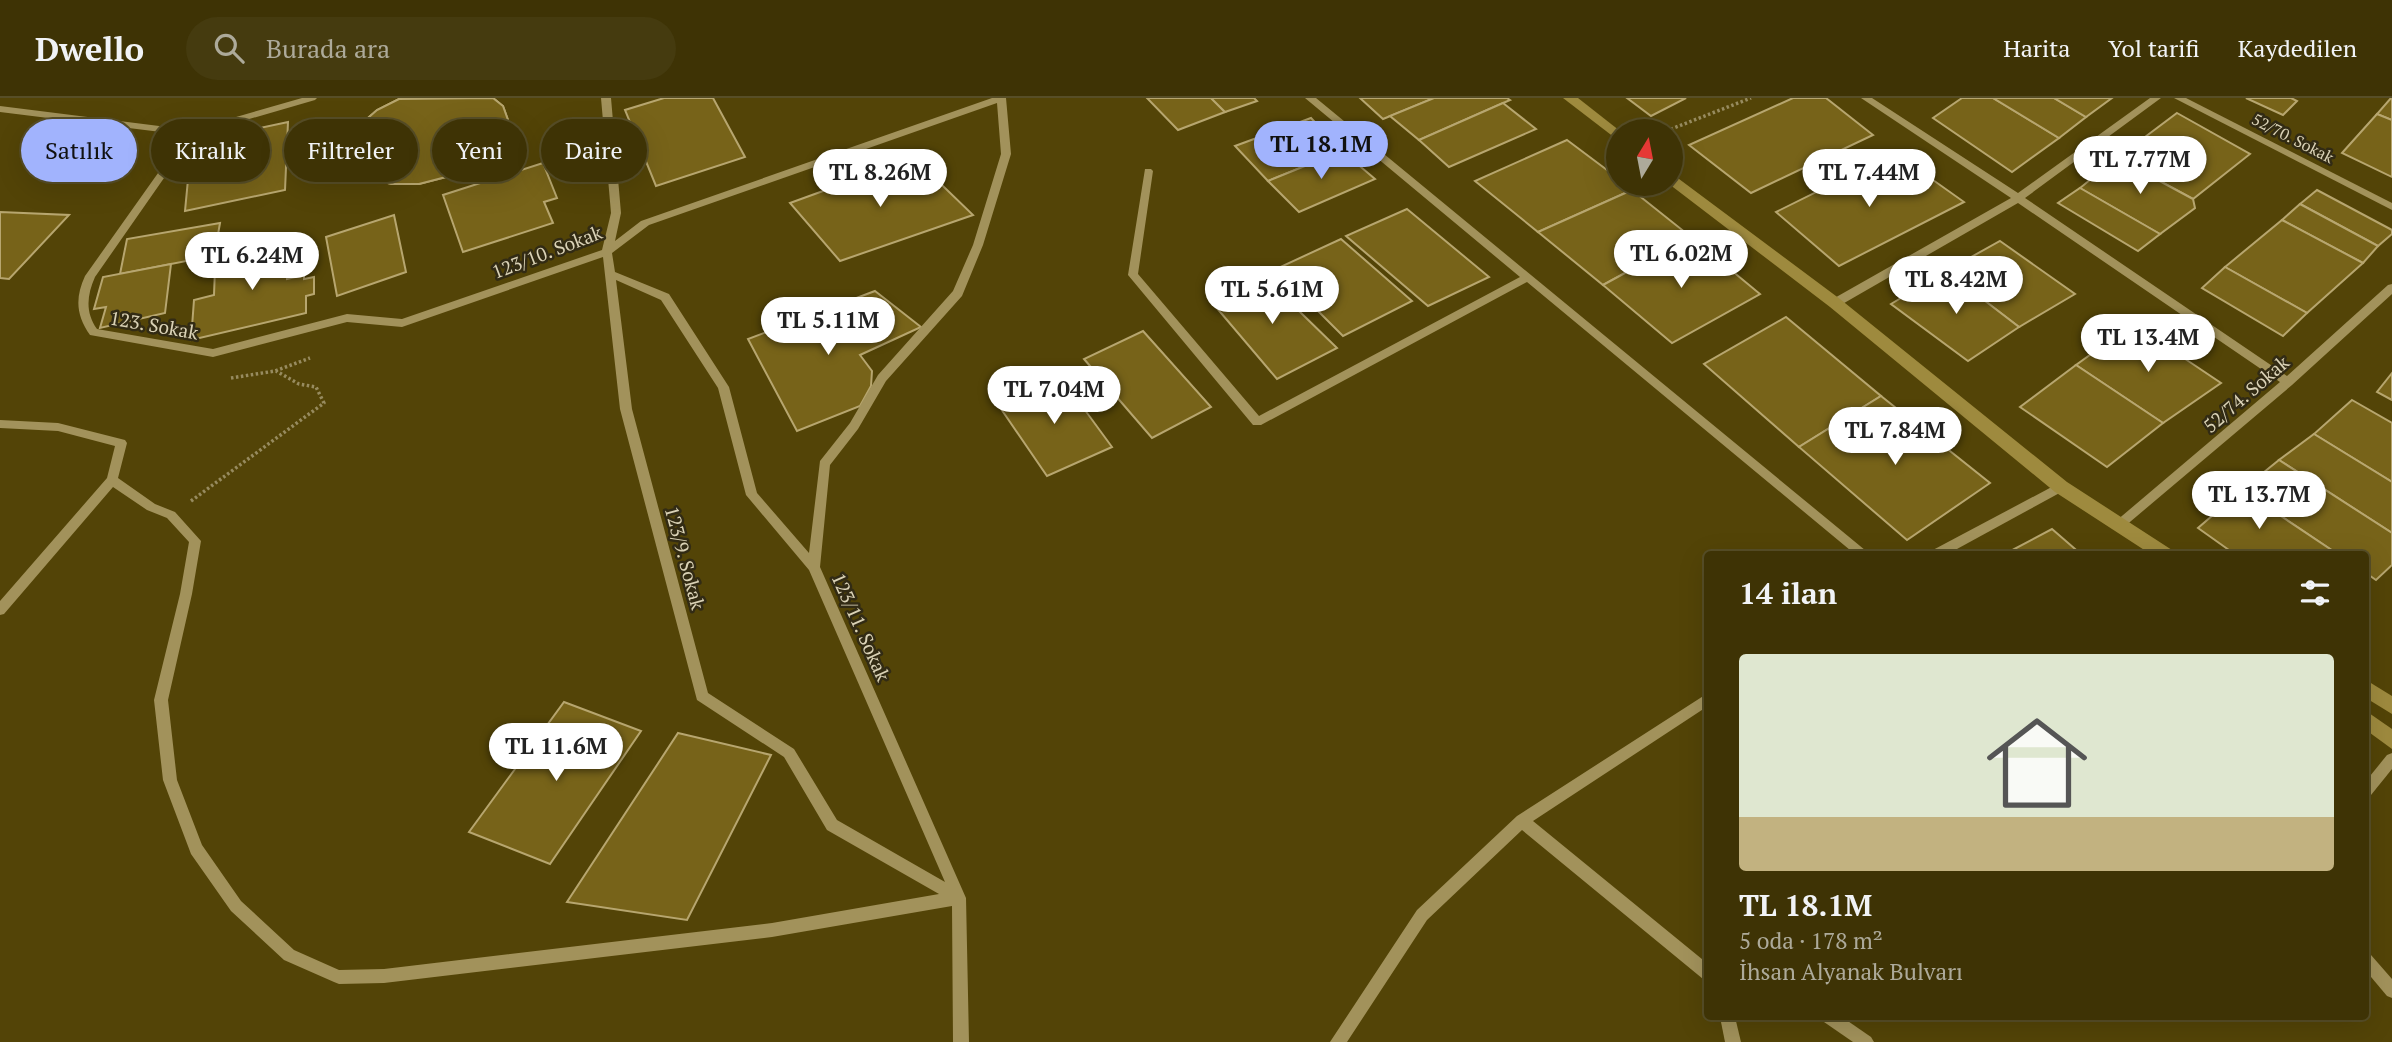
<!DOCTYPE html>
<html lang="tr">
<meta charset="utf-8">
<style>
:root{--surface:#3e3305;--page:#453b0f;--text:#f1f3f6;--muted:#adaa9a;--line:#574e27;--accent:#a1b3fd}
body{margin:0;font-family:"PT Serif",serif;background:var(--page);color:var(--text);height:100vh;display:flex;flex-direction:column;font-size:26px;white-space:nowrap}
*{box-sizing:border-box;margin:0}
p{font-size:23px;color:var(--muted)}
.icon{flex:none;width:38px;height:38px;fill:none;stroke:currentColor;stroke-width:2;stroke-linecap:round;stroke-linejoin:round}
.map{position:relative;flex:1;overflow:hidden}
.side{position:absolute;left:1704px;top:453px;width:665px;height:469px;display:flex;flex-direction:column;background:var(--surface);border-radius:7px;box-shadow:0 7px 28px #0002,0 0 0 2px var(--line)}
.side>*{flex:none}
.hud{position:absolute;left:21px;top:21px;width:665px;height:63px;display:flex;gap:14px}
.needle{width:46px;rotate:10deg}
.buttons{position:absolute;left:1606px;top:21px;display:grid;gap:14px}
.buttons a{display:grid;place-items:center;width:77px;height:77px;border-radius:50%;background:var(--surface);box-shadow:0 7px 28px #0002,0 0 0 2px var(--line);font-size:35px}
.price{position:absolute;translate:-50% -60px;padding:0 16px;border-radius:24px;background:#fff;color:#222;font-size:23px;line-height:46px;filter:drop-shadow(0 2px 4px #0008)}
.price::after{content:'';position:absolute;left:50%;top:42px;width:21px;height:16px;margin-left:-10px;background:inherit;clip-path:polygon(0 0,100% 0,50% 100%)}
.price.current{background:var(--accent);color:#111}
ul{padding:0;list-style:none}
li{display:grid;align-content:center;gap:14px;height:371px;padding:0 35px}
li+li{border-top:2px solid var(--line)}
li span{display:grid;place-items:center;height:217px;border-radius:7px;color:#555}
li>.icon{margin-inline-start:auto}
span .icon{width:126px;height:126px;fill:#fffc;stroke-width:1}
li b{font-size:30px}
h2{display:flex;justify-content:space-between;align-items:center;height:84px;padding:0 35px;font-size:30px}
.chip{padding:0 24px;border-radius:32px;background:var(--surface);box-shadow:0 7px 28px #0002,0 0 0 2px var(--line);font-size:24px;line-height:63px}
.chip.current{background:var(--accent);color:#111}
header{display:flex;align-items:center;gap:42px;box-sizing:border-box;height:98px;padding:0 35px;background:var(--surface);border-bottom:2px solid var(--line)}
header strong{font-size:33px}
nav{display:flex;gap:38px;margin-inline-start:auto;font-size:24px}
.search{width:490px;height:63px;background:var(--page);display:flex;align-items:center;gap:18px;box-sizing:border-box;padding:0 24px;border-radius:38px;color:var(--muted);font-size:26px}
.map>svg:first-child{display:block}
.building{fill:#776319;stroke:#b7a66f;stroke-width:2}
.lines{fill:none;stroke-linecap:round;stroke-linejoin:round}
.path{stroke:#978b5f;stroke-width:3.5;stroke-dasharray:2.5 2.5;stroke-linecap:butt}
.minor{fill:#a2925b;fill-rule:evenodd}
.major{fill:#9e8a3e;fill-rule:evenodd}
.labels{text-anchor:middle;stroke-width:5;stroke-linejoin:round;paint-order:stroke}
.far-street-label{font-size:16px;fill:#dad2b6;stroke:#322b14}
.street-label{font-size:19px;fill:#dad2b6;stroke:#322b14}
</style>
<header>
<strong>Dwello</strong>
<div class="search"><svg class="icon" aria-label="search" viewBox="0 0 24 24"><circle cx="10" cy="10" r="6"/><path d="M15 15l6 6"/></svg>Burada ara</div>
<nav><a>Harita</a><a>Yol tarifi</a><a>Kaydedilen</a></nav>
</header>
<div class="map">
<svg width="2392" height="944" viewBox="0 0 2392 944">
<rect width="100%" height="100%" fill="#534407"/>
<g class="building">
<path d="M493,0l10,8 5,14 -5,16 -12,16 -20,14 -25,11 -27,7h-27l-22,-5 -15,-10 -7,-14 2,-15 10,-15 17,-15 22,-11z"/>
<path d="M493,0l10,8 5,14 -5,16 -12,16 -20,14 -25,11 -27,7h-27l-22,-5 -15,-10 -7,-14 2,-15 10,-15 17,-15 22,-11z"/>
<path d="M664,0h49l32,59 -89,29 -31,-76z"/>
<path d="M1147,0h64l14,14 -47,18z"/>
<path d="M1211,0h43l3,3 -32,11z"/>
<path d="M1360,0h74l-51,21z"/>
<path d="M1434,0h73l3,2 -91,40 -29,-24z"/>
<path d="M1627,0h59l-35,18z"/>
<path d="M1793,0h33l47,37 -122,58 -62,-48z"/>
<path d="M1962,0h31l66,40 -47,34 -79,-54z"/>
<path d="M1993,0h61l32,19 -27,21z"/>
<path d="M2054,0h58l-26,19z"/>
<path d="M2246,0h45l6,3 -14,14z"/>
<path d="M2391,0h1v22l-15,-6z"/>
<path d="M1503,5l33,26 -87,38 -30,-27z"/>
<path d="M2177,15l73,41 -57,45 -76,-41z"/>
<path d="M2377,16l15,6v57l-50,-24z"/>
<path d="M1311,20l31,33 -74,30 -33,-35z"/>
<path d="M288,24l-3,68 -100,21 4,-42 16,-3 3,-27z"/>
<path d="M1567,42l52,39v5h6l7,6 -94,42 -63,-51z"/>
<path d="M1342,53l33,28 -76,33 -31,-31z"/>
<path d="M1895,55l69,49 -125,64 -63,-54z"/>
<path d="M914,60l59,57 -133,46 -50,-58z"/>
<path d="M2117,60l76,41 2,9 -35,26 -80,-46z"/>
<path d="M543,65l14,35 -13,4 9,21 -90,29 -20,-57z"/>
<path d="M2080,90l80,46 -22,17 -80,-48z"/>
<path d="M1632,92l59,47 -88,48 -65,-53z"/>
<path d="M2317,92l75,40v4l-14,12 -78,-42z"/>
<path d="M2300,106l78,42 -15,17 -81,-43z"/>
<path d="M1407,111l82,68 -61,29 -82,-70z"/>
<path d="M0,114l69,3 -60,64 -9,-1z"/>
<path d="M394,117l12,57 -69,24 -11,-59z"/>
<path d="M2282,122l81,43 -56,50 -82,-46z"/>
<path d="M220,125l-3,17 -7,1 -3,16 -87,17 7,-35z"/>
<path d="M1691,139l69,57 -88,49 -69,-58z"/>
<path d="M287,141v40l17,-4v4l10,-2v17l-8,2v17l-115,27 3,-40 20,-5 1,-26 8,-2v-8l28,-7v-5z"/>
<path d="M1341,141l71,62 -69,35 -67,-67z"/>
<path d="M2000,143l75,53 -56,33 -73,-56z"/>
<path d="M171,166l-6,49 -65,15 6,-21 -12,2 9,-32z"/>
<path d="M2225,169l82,46 -24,23 -81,-48z"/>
<path d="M1946,173l73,56 -51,34 -77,-57z"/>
<path d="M1260,175l77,75 -60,31 -67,-79z"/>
<path d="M875,193l46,36 -61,28 12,16 -1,15 -11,20 -63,25 -49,-92z"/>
<path d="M1786,219l95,79 -82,51 -95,-83z"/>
<path d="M2133,226l88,59 -58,40 -87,-58z"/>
<path d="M1143,233l68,76 -59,31 -68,-79z"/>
<path d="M2076,267l87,58 -56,44 -87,-60z"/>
<path d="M2392,275v27l-15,-8z"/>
<path d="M1060,278l52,71 -65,29 -50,-73z"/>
<path d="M1881,298l109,87 -83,57 -108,-93z"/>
<path d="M2352,302l40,23v59l-78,-48z"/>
<path d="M2314,336l78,48v51l-113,-73z"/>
<path d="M2279,362l113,73v32l-16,15 -10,-7v-18h-27l-97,-65z"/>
<path d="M2242,392l97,65h-103l-38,-27z"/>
<path d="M2052,431l30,26h-79z"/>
<path d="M564,604l77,29 -91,133 -81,-32z"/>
<path d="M678,635l93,22 -84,165 -120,-18z"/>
</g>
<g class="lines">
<g class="path">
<path d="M1666,33l85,-33"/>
<path d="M231,280l44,-7 35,-13"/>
<path d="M191,403l133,-98 -8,-16 -17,-3 -23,-13"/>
</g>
<g class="minor">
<path d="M302,0h15l-2,2 -121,35 -99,142c-8,18 -10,35 2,52l116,20 134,-35 55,5 200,-69 9,-37 -10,-115h10l10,115 -6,28 26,-20 351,-123h14l5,56 -28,91 -21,51 -76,85 -28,48 -28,36 -10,102 146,331 3,144h-16l-1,-136 -180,31 -388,46 -45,1 -5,-2 -50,-22 -53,-49 -40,-57 -28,-74 -9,-80 26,-106 9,-52 -22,-24 -20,-8 -34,-23 -109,127 -4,1v-14l107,-123 8,-32 -57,-15 -58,-3v-8l58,3 67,17 2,3 -9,35 37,26 20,8 26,29 -9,53 -24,106 9,80 25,65 39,56 53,49 45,20 45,-1 388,-46 167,-29 -112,-64 -43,-73 -87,-57 -77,-291 -17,-152 -201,70 -55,-5 -134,35 -123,-22c-14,-20 -15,-37 -5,-59l100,-141 -185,-23v-6l191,24zM997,5l4,51 -28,91 -20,46 -75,84 -28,48 -30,38 -11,92 -52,-60 -28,-106 -60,-93 -54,-22 -3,-19 37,-28zM616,182l45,20 57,88 28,107 63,75 136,312 -108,-62 -43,-71 -86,-56 -76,-284z"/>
<path d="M1305,0h11l555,457h-15l-329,-273 -266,143h-8l-125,-150 17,-106h6l2,2 -15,103 121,142 261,-139z"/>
<path d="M1861,0h11l146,95 132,-95h11l-136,100 262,178 101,-91 4,-1v10l-100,91 -168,142h-8l-2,-3 2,-3 164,-139 -262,-179 -179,103h-8l-1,-3 1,-3 180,-102z"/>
<path d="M2174,0h12l206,105v7z"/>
<path d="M2061,384l4,2 2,3 -2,3 -119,65h-17l2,-4z"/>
<path d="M1708,595v13l-175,115 175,143v17l-5,-2 -181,-149 -95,90 -80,122h-17l87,-132 100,-94z"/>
<path d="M2392,655v16l-21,26 -5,2v-16l21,-26z"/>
<path d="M2366,855l5,2 21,24v19l-5,-2 -21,-25z"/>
<path d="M1720,919h15l6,25h-16z"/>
<path d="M1821,919h21l29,20 3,5h-21l-29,-20z"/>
</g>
<g class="major">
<path d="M1563,0h15l42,33 -1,10z"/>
<path d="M1671,75l169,126 227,183 105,68 3,5h-23l-97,-63 -225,-185 -161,-123z"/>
<path d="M2366,582l26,16v18l-26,-16z"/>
<path d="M2366,613l26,18v20l-26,-19z"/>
</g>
</g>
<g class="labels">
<g class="far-street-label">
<text transform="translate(2293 40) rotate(27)" y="6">52/70. Sokak</text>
</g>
<g class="street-label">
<text transform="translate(547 154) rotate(-21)" y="7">123/10. Sokak</text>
<text transform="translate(154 227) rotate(10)" y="7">123. Sokak</text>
<text transform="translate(2246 296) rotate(-41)" y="7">52/74. Sokak</text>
<text transform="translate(685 460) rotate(75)" y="7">123/9. Sokak</text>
<text transform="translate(861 529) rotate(66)" y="7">123/11. Sokak</text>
</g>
</g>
</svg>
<div class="buttons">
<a><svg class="needle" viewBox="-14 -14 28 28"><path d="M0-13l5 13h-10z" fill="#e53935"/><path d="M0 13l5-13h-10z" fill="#adaa9a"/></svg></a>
</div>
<b class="price current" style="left:1321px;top:83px">TL 18.1M</b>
<b class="price" style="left:2140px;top:98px">TL 7.77M</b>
<b class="price" style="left:880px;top:111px">TL 8.26M</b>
<b class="price" style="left:1869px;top:111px">TL 7.44M</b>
<b class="price" style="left:1681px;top:192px">TL 6.02M</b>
<b class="price" style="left:252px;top:194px">TL 6.24M</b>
<b class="price" style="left:1956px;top:218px">TL 8.42M</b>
<b class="price" style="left:1272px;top:228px">TL 5.61M</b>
<b class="price" style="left:828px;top:259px">TL 5.11M</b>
<b class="price" style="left:2148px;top:276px">TL 13.4M</b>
<b class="price" style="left:1054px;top:328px">TL 7.04M</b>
<b class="price" style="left:1895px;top:369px">TL 7.84M</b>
<b class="price" style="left:2259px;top:433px">TL 13.7M</b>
<b class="price" style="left:556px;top:685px">TL 11.6M</b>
<div class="hud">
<a class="chip current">Satılık</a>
<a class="chip">Kiralık</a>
<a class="chip">Filtreler</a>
<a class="chip">Yeni</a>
<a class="chip">Daire</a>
</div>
<section class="side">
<h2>14 ilan<svg class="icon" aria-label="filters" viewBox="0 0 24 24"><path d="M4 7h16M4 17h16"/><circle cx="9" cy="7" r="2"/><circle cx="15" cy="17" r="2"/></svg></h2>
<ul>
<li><span style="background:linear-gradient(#dfe7d0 75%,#c2b280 0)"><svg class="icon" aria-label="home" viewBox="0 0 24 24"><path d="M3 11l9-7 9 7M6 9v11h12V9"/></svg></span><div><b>TL 18.1M</b><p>5 oda · 178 m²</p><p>İhsan Alyanak Bulvarı</p></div></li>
</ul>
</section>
</div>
